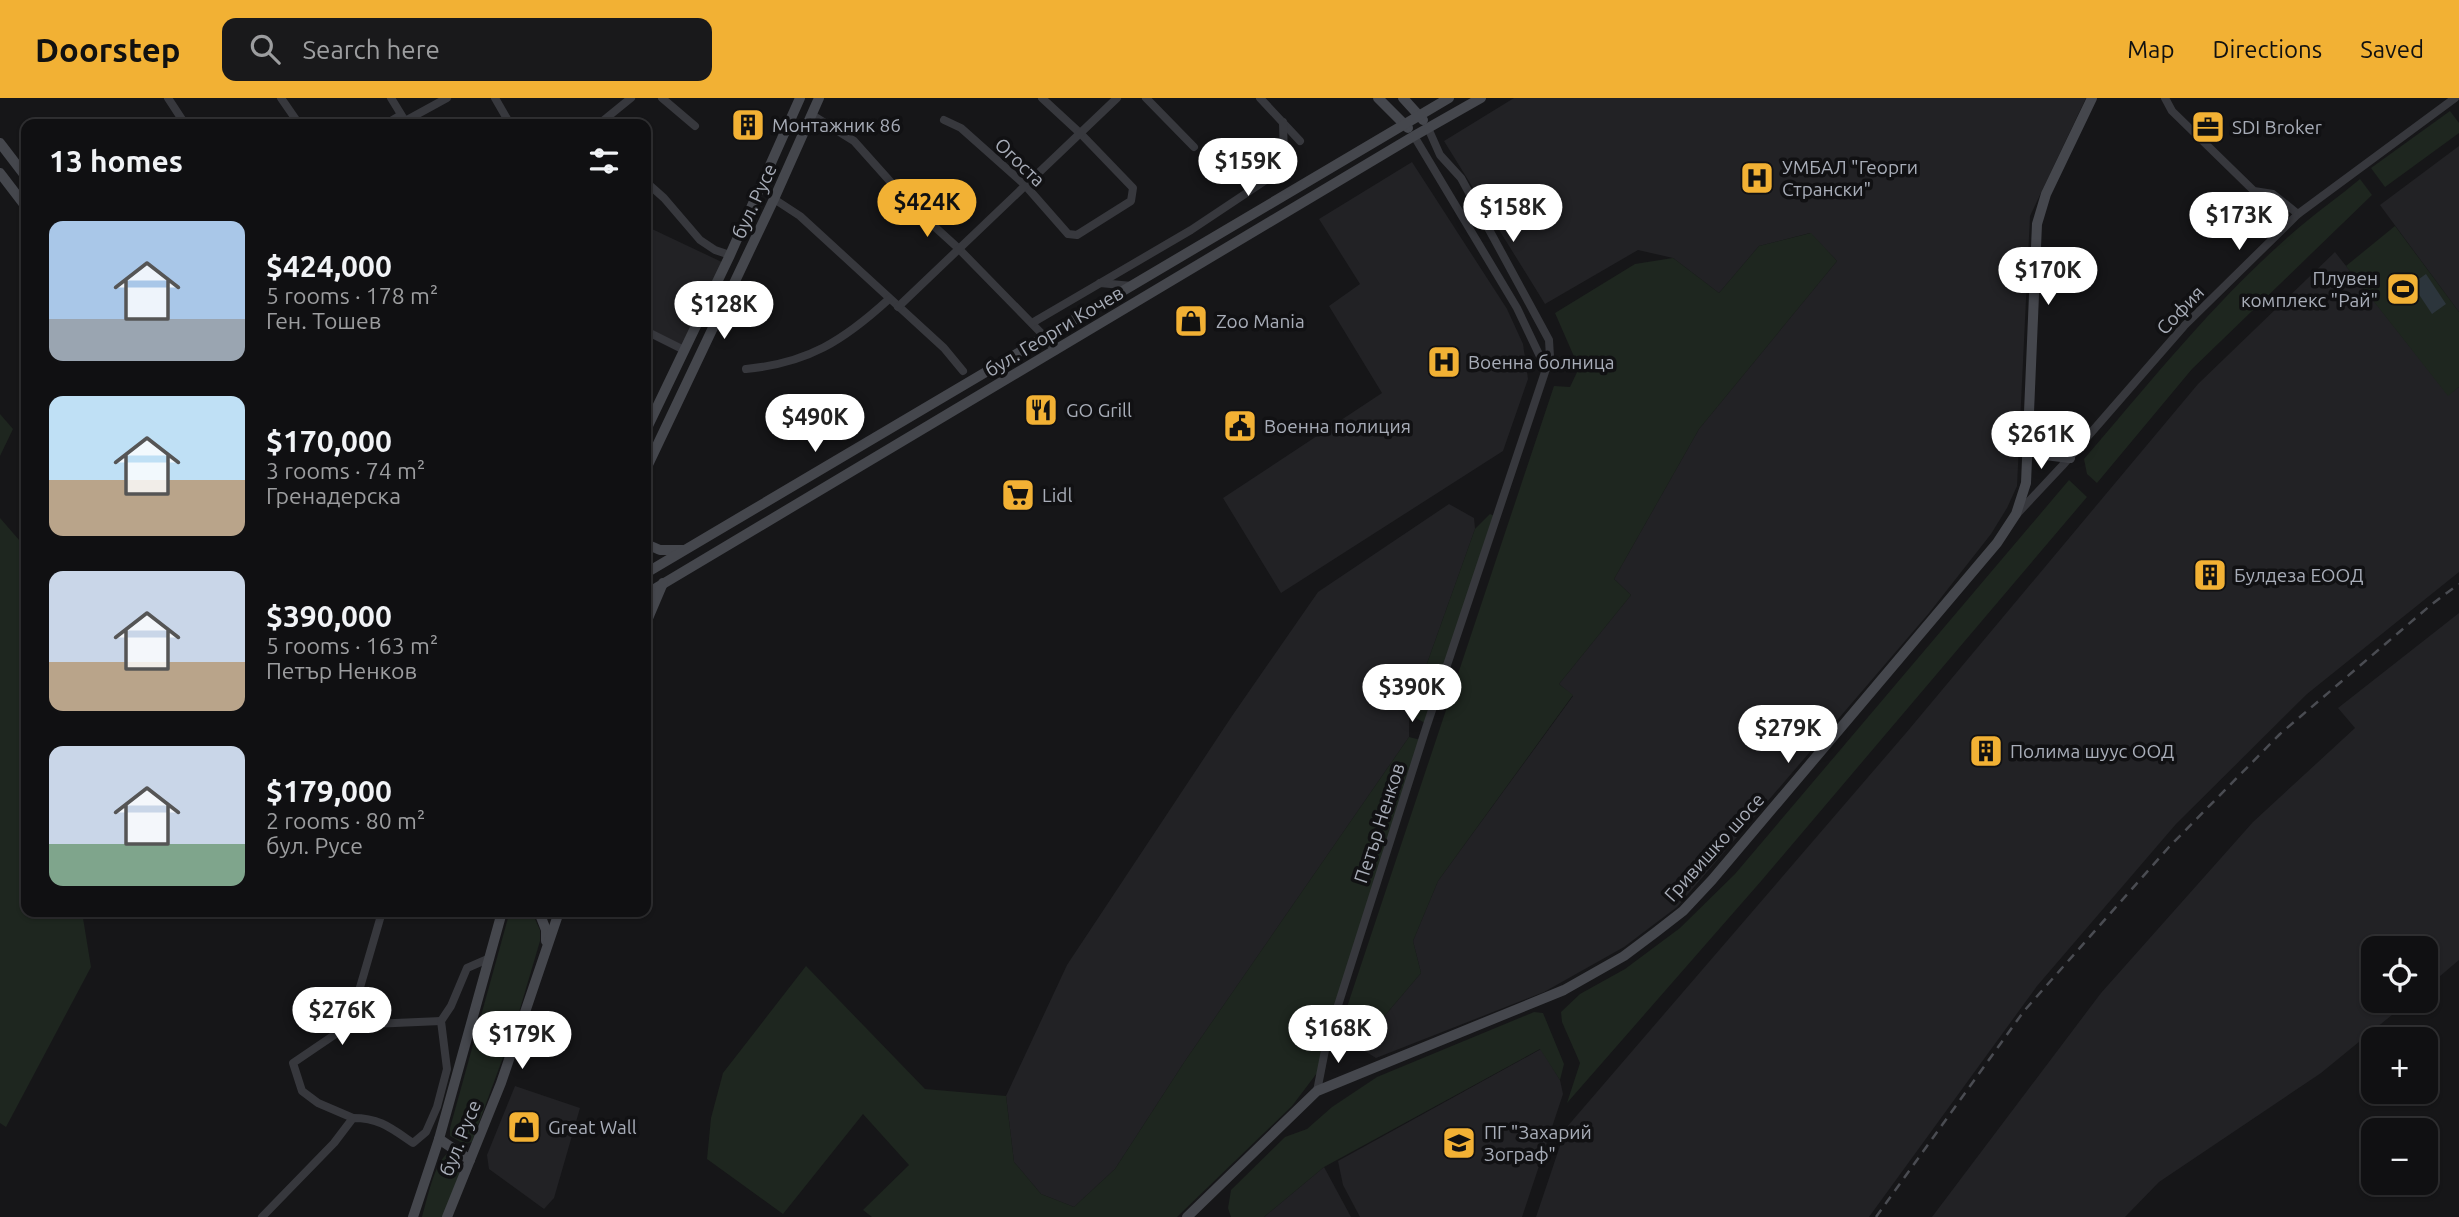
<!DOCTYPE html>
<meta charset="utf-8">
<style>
:root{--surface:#101012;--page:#19191b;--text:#f1f3f6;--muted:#9c9d9f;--line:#303032;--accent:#f2b134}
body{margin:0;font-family:Ubuntu,sans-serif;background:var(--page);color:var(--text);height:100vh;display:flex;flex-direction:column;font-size:26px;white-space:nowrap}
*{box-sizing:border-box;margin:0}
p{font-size:23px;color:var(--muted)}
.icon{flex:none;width:38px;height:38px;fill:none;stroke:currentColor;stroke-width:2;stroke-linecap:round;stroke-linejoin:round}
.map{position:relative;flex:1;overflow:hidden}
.side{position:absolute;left:21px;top:21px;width:630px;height:798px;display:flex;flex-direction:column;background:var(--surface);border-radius:14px;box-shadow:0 2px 5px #0004,0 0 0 2px var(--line)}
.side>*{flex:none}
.fabs{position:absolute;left:2361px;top:838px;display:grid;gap:14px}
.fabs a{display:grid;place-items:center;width:77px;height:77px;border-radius:14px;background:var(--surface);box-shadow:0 2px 5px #0004,0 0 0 2px var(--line);font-size:35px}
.price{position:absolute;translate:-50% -60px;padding:0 16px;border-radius:24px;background:#fff;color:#222;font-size:23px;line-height:46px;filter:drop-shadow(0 2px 4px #0008)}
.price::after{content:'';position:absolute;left:50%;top:42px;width:21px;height:16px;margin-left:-10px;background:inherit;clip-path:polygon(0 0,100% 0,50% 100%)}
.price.selected{background:var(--accent);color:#111}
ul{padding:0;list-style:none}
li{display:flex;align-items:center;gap:21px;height:175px;padding:0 28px}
li span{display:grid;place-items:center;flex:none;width:196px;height:140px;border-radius:14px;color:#555}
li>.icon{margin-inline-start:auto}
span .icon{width:84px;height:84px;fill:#fffc;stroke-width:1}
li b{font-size:30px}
h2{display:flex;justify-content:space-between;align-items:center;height:84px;padding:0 28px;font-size:30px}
header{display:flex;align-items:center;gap:42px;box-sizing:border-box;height:98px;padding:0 35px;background:var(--accent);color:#111}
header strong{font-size:33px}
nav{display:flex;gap:38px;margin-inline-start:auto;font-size:24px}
.search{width:490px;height:63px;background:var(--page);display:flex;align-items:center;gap:18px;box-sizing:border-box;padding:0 24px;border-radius:14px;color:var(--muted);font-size:26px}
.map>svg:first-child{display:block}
.built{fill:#222225}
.green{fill:#1e261f}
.water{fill:#2c353c}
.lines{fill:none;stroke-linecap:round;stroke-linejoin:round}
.street{stroke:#37383d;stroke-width:8}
.secondary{stroke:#45474d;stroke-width:10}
.rail{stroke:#4a4c52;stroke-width:2.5;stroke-dasharray:9 7;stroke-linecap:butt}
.labels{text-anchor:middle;stroke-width:7;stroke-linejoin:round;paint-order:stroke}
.poi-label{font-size:19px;fill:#a8adb8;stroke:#111113;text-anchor:start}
.street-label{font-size:19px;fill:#a8adb8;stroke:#111113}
</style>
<header>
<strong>Doorstep</strong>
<div class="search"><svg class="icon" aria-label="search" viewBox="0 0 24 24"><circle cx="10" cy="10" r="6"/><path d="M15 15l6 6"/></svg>Search here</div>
<nav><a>Map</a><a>Directions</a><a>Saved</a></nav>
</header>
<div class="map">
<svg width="2459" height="1119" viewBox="0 0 2459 1119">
<rect width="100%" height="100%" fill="#161618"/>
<g class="built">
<path d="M1514,0h572l-56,118 -13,270 -10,22 -16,26 -62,79 -252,294 -53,40 -80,45 -168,66 -18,-11 63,-74 -8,-32 25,-60 135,-185 -14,-12 72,-89 -17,-16 85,-150 138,-168 -27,-28 -51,13 -40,47 -46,-35 -35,-8 -93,54 -101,-163z"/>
<path d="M2459,48v166l-79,-107z"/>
<path d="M1412,64l95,147 16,35 5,35 -25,72 -222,142 -58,-95 159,-105 -53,-87 31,-22 -41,-65z"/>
<path d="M652,131l74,35 -42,86 -38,-19v-97z"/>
<path d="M2335,154l113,143 11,-8v185l-152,122 -131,130 -139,162 -168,231h-333l30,-89 340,-395 292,-349z"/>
<path d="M1449,406l25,14 1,11 -66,185v23l-224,324 -70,108 -41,38 -33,-13 -27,-32 -8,-66 61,-131 165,-249 86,-124z"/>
<path d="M2459,515v347l-33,28v-40h-53v53h36l-88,72 -162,109 -34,35h-193l169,-224 152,-171 102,-94 -17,-20z"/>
<path d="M1541,951l19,31 3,14 -41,123h-162l-17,-32 -5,-24z"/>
<path d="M515,988l65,22 -26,90 -10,11 -55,-40 -2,-14z"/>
<path d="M1324,1069l27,50h-87z"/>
</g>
<g class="green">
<path d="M2450,13l9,12v10l-74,54 -14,-19z"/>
<path d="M2360,81l12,16 -180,174 -95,114 -10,-9 -3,-15c68,-79 137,-166 218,-234 19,-16 39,-30 58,-46z"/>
<path d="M2395,128l64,86v75l-11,9 -102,-130z"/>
<path d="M1811,135l26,28 -138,168 -85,150 17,16 -72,89 14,11 -135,186 -25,60 8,32 -63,74 -15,-28 211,-633 16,1 9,-19 -24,-55 80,-49 38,-6 46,35 40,-47z"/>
<path d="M0,316l13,15 -13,27z"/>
<path d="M2069,382l18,17 -325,383 -195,223 13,-40 -18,-41 -1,-10 19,-18 45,-25 55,-41 55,-54z"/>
<path d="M1490,416l7,3 -72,206 -16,-9 66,-185z"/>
<path d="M0,420l26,30v364h56l9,55 -85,160 -6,-4z"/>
<path d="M1409,639l16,4 -108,332 -25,33 -115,111h-305l-9,-7 46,-45 -46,-51 -80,100 -76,-55 4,-41 12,-45 83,-107 119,123 81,7 8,66 27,32 33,13 41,-38 70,-108z"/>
<path d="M534,819l6,13v11l-23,78 -45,123 -8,2 -14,-8v-8l58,-210z"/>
<path d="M1534,914l9,1 21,51 -4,16 -20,-31 -216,118 -60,50h-33l-3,-9 3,-18 54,-53 22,-8 25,-22 45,-30z"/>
<path d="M448,1055l15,11 -20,53h-21c5,-17 12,-54 26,-64z"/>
</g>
<path class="water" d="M2426,176l20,30 -14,10 -20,-30z"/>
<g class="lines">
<g class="street">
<path d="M168,0l17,26"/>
<path d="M281,0l18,26"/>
<path d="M391,0l16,26"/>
<path d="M495,0l15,26"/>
<path d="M662,0l33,28"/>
<path d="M1146,0l48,49"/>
<path d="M1260,0l40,43"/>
<path d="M2165,0l7,13 82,80 19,3 25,20"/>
<path d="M812,17l42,26 59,66 45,41 87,89 10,14"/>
<path d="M944,22l17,8 64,57 43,49 9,1 54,-34 2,-13 -52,-54 -39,-36"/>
<path d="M405,23l42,-23"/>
<path d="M386,26l15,-9"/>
<path d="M599,26l32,-26"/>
<path d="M1414,38l103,172 29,61"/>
<path d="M646,84l18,16 36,42 15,10 15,5"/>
<path d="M774,101l26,17 144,132 19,23"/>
<path d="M1100,185l32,3"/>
<path d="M898,209l219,-209"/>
<path d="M1032,225l159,-93 81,-54 12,-19 -1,-35"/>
<path d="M646,233l38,19"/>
<path d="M746,271c62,-6 97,-28 143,-70"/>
<path d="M2017,416l45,-48 122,-140 114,-112 157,-116"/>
<path d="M349,927l33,-113"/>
<path d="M1317,993l10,-51 99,-312 124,-371 -1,-17 -13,-24 -75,-138 -21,-23 -12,-27"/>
<path d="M353,1020l-35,-15 -16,-12 -9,-28 56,-38 92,-4"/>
<path d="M262,1119l72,-74 19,-25c27,0 38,10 60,25l13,-11 11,-25 10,-38 -6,-48 10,-15 16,-38 23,-10"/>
</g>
<g class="secondary">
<path d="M1378,0l30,30"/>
<path d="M1403,0l20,22"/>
<path d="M0,45l26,34"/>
<path d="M0,75l26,34"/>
<path d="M2028,323l20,10 22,27"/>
<path d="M646,332l84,-175 70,-157"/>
<path d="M2027,345l18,12 25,3"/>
<path d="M646,371l128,-270 45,-101"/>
<path d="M646,446l14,6h23"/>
<path d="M646,475l803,-475"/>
<path d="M646,496l768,-458 67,-38"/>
<path d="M646,525l17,-40"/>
<path d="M539,814l7,18v11"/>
<path d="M439,1041l31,21"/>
<path d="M413,1119l26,-78 63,-227"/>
<path d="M447,1119l54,-134 58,-171"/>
<path d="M1187,1119l130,-126 247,-101 60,-34 32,-24 27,-21 29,-31 285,-337 19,-29 10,-31 11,-259 9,-30 46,-96"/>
</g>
<path class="rail" d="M1876,1119l148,-206 145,-164 111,-113 152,-130 27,-20"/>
</g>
<defs>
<symbol id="building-square" viewBox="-11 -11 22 22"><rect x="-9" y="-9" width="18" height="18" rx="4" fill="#f2b134" stroke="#111113"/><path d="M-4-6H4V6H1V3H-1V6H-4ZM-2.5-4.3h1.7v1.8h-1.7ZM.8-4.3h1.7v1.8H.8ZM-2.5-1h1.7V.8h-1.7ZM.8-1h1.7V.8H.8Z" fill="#111"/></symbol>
<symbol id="office-square" viewBox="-11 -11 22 22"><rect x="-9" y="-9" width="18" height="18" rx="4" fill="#f2b134" stroke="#111113"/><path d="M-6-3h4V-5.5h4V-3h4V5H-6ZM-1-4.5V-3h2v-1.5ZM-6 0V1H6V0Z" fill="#111"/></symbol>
<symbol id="hospital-square" viewBox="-11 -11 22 22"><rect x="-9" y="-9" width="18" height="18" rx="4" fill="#f2b134" stroke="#111113"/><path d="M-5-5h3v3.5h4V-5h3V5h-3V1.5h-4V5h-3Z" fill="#111"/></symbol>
<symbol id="stadium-square" viewBox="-11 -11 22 22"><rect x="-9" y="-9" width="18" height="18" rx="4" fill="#f2b134" stroke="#111113"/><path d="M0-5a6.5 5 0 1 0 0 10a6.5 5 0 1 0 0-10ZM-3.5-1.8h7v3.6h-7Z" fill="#111"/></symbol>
<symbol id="shop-square" viewBox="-11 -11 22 22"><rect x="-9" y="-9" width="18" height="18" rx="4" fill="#f2b134" stroke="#111113"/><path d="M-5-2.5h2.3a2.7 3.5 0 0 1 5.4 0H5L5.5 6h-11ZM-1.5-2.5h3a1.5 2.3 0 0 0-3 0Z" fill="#111"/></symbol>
<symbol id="restaurant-square" viewBox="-11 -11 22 22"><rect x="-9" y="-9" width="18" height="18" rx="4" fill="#f2b134" stroke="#111113"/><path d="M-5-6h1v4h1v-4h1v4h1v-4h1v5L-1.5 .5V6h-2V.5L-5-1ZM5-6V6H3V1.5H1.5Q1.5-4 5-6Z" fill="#111"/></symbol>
<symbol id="civic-square" viewBox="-11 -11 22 22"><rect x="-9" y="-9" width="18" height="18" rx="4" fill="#f2b134" stroke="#111113"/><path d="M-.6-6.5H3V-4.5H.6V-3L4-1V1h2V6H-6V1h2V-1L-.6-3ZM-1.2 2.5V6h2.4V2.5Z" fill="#111"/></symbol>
<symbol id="supermarket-square" viewBox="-11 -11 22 22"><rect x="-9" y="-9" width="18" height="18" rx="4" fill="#f2b134" stroke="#111113"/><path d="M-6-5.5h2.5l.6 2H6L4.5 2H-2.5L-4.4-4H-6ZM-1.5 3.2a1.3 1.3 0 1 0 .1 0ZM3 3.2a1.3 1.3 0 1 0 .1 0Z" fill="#111"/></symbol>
<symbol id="school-square" viewBox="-11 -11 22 22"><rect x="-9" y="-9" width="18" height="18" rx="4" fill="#f2b134" stroke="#111113"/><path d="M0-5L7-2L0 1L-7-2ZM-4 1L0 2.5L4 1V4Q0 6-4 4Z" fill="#111"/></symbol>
</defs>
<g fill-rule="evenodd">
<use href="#building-square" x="729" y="8" width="38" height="38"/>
<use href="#office-square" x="2189" y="10" width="38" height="38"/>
<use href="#hospital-square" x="1738" y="61" width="38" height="38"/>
<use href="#stadium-square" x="2384" y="172" width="38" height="38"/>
<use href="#shop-square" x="1172" y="204" width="38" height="38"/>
<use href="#hospital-square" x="1425" y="245" width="38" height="38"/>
<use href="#restaurant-square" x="1022" y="293" width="38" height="38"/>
<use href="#civic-square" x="1221" y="309" width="38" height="38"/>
<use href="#supermarket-square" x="999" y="378" width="38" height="38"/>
<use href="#building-square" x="2191" y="458" width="38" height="38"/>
<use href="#building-square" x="1967" y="634" width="38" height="38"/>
<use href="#shop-square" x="505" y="1010" width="38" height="38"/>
<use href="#school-square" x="1440" y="1026" width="38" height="38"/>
</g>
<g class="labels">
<g class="poi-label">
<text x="772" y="34">Монтажник 86</text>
<text x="2232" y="36">SDI Broker</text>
<text x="1782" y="76">УМБАЛ "Георги<tspan x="1782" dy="22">Странски"</tspan></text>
<text x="2378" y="187" text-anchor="end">Плувен<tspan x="2378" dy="22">комплекс "Рай"</tspan></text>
<text x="1216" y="230">Zoo Mania</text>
<text x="1468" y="271">Военна болница</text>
<text x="1066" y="319">GO Grill</text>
<text x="1264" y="335">Военна полиция</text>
<text x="1042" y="404">Lidl</text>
<text x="2234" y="484">Булдеза ЕООД</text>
<text x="2010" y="660">Полима шуус ООД</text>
<text x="548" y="1036">Great Wall</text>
<text x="1484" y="1041">ПГ "Захарий<tspan x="1484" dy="22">Зограф"</tspan></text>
</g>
<g class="street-label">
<text transform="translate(1020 64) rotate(44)" y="7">Огоста</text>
<text transform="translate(754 103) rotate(-65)" y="7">бул. Русе</text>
<text transform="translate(2180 212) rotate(-46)" y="7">София</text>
<text transform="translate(1054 233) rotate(-31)" y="7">бул. Георги Кочев</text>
<text transform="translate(1379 725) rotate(-72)" y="7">Петър Ненков</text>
<text transform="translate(1714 749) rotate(-48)" y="7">Гривишко шосе</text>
<text transform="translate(460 1040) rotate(-68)" y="7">бул. Русе</text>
</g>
</g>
</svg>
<div class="fabs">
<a><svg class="icon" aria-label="locate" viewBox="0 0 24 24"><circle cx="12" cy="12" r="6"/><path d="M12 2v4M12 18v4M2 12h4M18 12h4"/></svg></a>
<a>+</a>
<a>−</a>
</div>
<b class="price" style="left:1248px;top:100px">$159K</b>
<b class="price selected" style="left:927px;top:141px">$424K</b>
<b class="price" style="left:1513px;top:146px">$158K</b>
<b class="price" style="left:2239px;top:154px">$173K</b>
<b class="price" style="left:2048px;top:209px">$170K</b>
<b class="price" style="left:724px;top:243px">$128K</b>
<b class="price" style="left:815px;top:356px">$490K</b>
<b class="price" style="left:2041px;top:373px">$261K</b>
<b class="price" style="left:1412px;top:626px">$390K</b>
<b class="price" style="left:1788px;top:667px">$279K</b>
<b class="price" style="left:342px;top:949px">$276K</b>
<b class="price" style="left:1338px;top:967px">$168K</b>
<b class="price" style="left:522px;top:973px">$179K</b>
<section class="side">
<h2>13 homes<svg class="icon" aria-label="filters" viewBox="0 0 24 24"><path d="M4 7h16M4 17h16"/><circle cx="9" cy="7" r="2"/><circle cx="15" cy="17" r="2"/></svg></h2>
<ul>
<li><span style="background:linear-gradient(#a9c7e8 70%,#9aa5b1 0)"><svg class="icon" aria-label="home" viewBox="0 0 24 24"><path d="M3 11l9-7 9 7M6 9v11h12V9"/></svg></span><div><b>$424,000</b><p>5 rooms · 178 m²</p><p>Ген. Тошев</p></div></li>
<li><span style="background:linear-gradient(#bfe0f5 60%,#b9a48a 0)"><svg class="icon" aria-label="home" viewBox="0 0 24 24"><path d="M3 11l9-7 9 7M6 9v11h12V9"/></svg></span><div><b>$170,000</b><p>3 rooms · 74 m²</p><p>Гренадерска</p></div></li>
<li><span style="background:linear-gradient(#c9d6e8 65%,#b9a48a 0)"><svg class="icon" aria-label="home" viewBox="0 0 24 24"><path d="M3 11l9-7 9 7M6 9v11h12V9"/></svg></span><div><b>$390,000</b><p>5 rooms · 163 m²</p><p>Петър Ненков</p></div></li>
<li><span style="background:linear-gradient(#c9d6e8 70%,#7fa58c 0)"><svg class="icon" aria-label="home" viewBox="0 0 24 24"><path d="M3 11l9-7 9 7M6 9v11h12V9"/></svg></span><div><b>$179,000</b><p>2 rooms · 80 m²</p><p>бул. Русе</p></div></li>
</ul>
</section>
</div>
